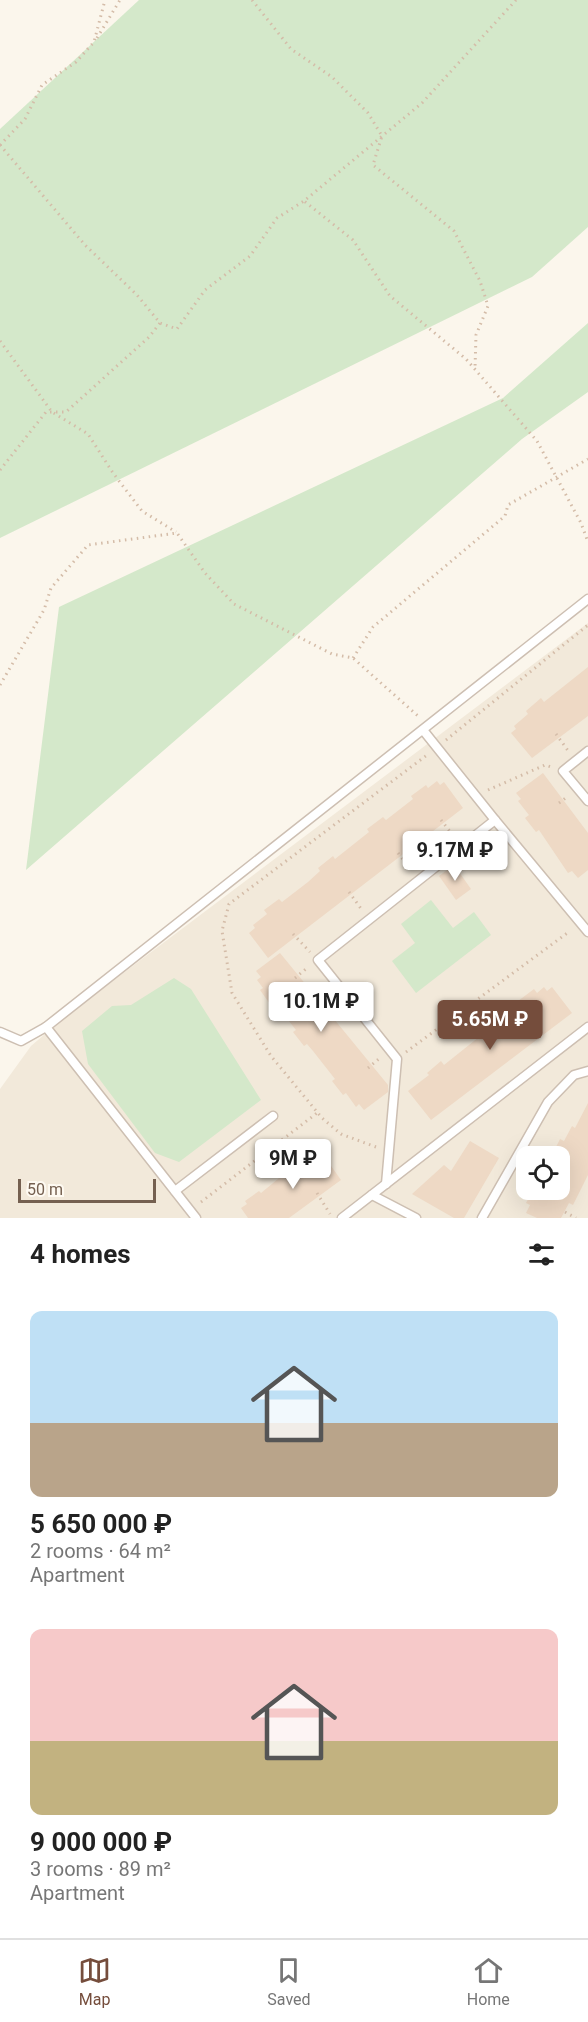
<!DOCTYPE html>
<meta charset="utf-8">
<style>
:root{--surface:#fff;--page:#f2f2f2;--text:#222;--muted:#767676;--line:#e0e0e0;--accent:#754d3c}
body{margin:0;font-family:Roboto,sans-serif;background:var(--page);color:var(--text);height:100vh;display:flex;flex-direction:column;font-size:22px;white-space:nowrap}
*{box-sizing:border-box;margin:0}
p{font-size:20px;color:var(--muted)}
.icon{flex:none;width:33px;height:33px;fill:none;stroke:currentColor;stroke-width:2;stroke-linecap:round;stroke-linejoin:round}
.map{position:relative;height:1218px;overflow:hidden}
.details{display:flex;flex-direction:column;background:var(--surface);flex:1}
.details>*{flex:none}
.buttons{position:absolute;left:516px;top:1146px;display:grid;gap:12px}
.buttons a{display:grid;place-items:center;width:54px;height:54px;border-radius:12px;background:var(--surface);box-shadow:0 6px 24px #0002;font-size:30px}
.scale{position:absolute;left:18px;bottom:15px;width:138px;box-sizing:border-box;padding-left:6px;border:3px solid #756050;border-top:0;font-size:16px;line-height:21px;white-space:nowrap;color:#756050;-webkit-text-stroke:4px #fefaf2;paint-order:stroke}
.price{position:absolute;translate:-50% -51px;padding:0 14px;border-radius:6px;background:#fff;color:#222;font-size:20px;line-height:39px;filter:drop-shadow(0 2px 3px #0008)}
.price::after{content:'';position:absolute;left:50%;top:36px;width:18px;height:14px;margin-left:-9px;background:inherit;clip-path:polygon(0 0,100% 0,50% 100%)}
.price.active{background:var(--accent);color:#fff}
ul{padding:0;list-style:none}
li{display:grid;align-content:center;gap:12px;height:318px;padding:0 30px}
li span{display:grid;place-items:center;height:186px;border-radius:12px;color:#555}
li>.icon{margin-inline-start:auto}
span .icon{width:108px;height:108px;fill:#fffc;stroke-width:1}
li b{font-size:26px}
h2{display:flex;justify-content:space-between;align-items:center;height:72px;padding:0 30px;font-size:26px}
.tabs{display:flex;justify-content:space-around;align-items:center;height:84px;border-top:2px solid var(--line);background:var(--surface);font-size:16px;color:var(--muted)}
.tabs a{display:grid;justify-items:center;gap:3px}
.tabs .active{color:var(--accent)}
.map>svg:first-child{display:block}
.residential{fill:#f2e9da;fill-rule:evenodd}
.green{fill:#d4e8ca}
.building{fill:#eed9c5}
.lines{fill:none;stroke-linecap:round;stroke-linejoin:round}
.lane-casing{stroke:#cdbfb2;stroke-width:11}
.path{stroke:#d4bca8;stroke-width:3;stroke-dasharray:1.5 4.5;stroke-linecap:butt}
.lane{stroke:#fff;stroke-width:8}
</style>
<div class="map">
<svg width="588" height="1218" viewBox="0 0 588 1218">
<rect width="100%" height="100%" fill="#fbf6ec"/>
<path class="residential" d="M588,623v595h-588v-129l31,-43 34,-29zM526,1156h34v34h-34z"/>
<g class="green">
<path d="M139,0h449v227l-56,50 -532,261v-409z"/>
<path d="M588,323v69l-66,47 -496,431 33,-263 444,-209z"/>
<path d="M431,900l22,28 21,-16 17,23 -75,58 -24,-32 23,-18 -14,-19z"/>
<path d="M174,978l17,11 70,111 -82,62 -24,-9 -67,-89 -6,-33 30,-25 19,-1z"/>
</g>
<g class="building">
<path d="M588,667v49l-56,42 -21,-25 5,-4 -2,-3 14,-12 -2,-3 15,-13 3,4z"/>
<path d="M543,773l45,60v37l-10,8 -6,-7 -4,2 -29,-43 -3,2 -11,-14 4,-3 -11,-14 3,-2 -5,-6z"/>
<path d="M437,781l3,4 4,-3 19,26 -195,150 -19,-25 6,-5 -2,-3 14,-11 -3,-4 15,-11 3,3 26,-20 12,-11 -2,-3 15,-12 2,3 34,-27 -2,-3 16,-12 3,3 27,-21 -2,-3 15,-11 2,3z"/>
<path d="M454,865l17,24 -15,11 -17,-24z"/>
<path d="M280,953l108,132v7l-24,18 -5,-6 -3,3 -10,-14 -3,2 -11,-14 3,-2 -22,-28 -6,-7 -3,2 -11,-14 3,-2 -22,-28 -4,2 -10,-14 3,-2 -6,-8 4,-3 -5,-6z"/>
<path d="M544,987l3,4 5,-4 20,26 -141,107 -23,-29 21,-16 -2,-2 14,-12 3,4 35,-28 -2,-3 14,-11 3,3 27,-21 -3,-4 16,-12 3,4z"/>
<path d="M588,1103v72l-15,30 -4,-2 -8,15h-24l-11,-5 4,-8 -4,-2 7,-13h27v-34l-8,-1 8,-16 4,2 8,-15 3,2z"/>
<path d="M470,1141l29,17 -35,60h-10l-42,-24 32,-29 7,6z"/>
<path d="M322,1153l19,27 -52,38h-41l-7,-10 6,-4 -2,-3 14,-10 2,2 41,-34 2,3 9,-7 2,3z"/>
</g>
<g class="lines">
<defs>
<g id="lane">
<path d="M423,730l72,90 93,112"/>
<path d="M588,751l-25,20 25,30"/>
<path d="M0,1032l21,9 25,-14"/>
<path d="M386,1184l11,-125 -79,-99 177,-140"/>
<path d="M175,1191l98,-75"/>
<path d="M372,1195l44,23"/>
<path d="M196,1218l-150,-191 542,-428"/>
<path d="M342,1218l246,-191"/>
<path d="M482,1218l66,-116 26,-27 14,-4"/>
</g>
</defs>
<use href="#lane" class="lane-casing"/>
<g class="path">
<path d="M252,0l39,49 41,28 36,36 14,23 -9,29 81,66 26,50 8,25 -12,29 -1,33"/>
<path d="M516,0l-94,103 -118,98 49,39 37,56 76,63 71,82 44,82 7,19"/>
<path d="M97,38l23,-38"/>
<path d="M0,145l85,100 52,50 23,28 17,6 28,-39 45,-34 27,-38 27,-17"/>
<path d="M0,145l25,-26 17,-34 34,-23 18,-20 11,-42"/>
<path d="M0,341l52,71 36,22 25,39 29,38 34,21"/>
<path d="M0,470l46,-58h20l83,-75 11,-14"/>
<path d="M353,658l20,-31 132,-111 3,-11 80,-46"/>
<path d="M0,685l44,-75 7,-22 37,-43 89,-12 28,40 29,31 98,50 21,4 66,59"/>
<path d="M556,734l13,18"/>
<path d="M446,740l142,-115"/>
<path d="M488,790l57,-25 6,2"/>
<path d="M559,803l8,-6"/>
<path d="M441,820l14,18"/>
<path d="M398,853l14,18"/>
<path d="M349,892l13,18"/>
<path d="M293,934l17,18"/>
<path d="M295,978l12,-10"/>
<path d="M327,1017l12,-10"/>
<path d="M406,1052l164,-121"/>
<path d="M368,1068l13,-11"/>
<path d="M376,1147l-35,-13 -19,-16 -51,-62 -39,-63 -10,-62 7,-27 198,-149"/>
<path d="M317,1193l13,21"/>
<path d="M201,1202l116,-89"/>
<path d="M565,1212l11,6"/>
</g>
<use href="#lane" class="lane"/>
</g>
</svg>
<div class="buttons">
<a><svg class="icon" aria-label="locate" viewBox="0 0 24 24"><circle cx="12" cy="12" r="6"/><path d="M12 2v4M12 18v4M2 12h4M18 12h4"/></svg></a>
</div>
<div class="scale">50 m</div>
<b class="price" style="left:455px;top:882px">9.17M ₽</b>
<b class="price" style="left:321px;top:1033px">10.1M ₽</b>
<b class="price active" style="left:490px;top:1051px">5.65M ₽</b>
<b class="price" style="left:293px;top:1190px">9M ₽</b>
</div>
<section class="details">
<h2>4 homes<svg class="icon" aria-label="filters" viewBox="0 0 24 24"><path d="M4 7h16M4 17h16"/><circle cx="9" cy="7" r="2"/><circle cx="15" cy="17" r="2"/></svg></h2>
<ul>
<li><span style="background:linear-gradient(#bfe0f5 60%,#b9a48a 0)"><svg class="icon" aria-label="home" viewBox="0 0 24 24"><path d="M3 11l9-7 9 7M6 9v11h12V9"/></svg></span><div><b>5 650 000 ₽</b><p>2 rooms · 64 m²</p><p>Apartment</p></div></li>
<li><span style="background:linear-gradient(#f6c9c9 60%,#c2b280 0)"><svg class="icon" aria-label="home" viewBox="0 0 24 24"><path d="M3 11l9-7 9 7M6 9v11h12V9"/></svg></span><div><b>9 000 000 ₽</b><p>3 rooms · 89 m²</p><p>Apartment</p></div></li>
</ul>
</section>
<nav class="tabs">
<a class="active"><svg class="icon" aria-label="map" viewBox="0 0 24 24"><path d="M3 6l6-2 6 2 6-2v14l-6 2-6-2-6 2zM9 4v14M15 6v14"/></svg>Map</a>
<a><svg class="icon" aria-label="saved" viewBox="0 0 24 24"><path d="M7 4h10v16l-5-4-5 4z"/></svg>Saved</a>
<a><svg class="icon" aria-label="home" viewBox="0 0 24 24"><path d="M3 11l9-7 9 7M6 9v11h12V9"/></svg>Home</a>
</nav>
